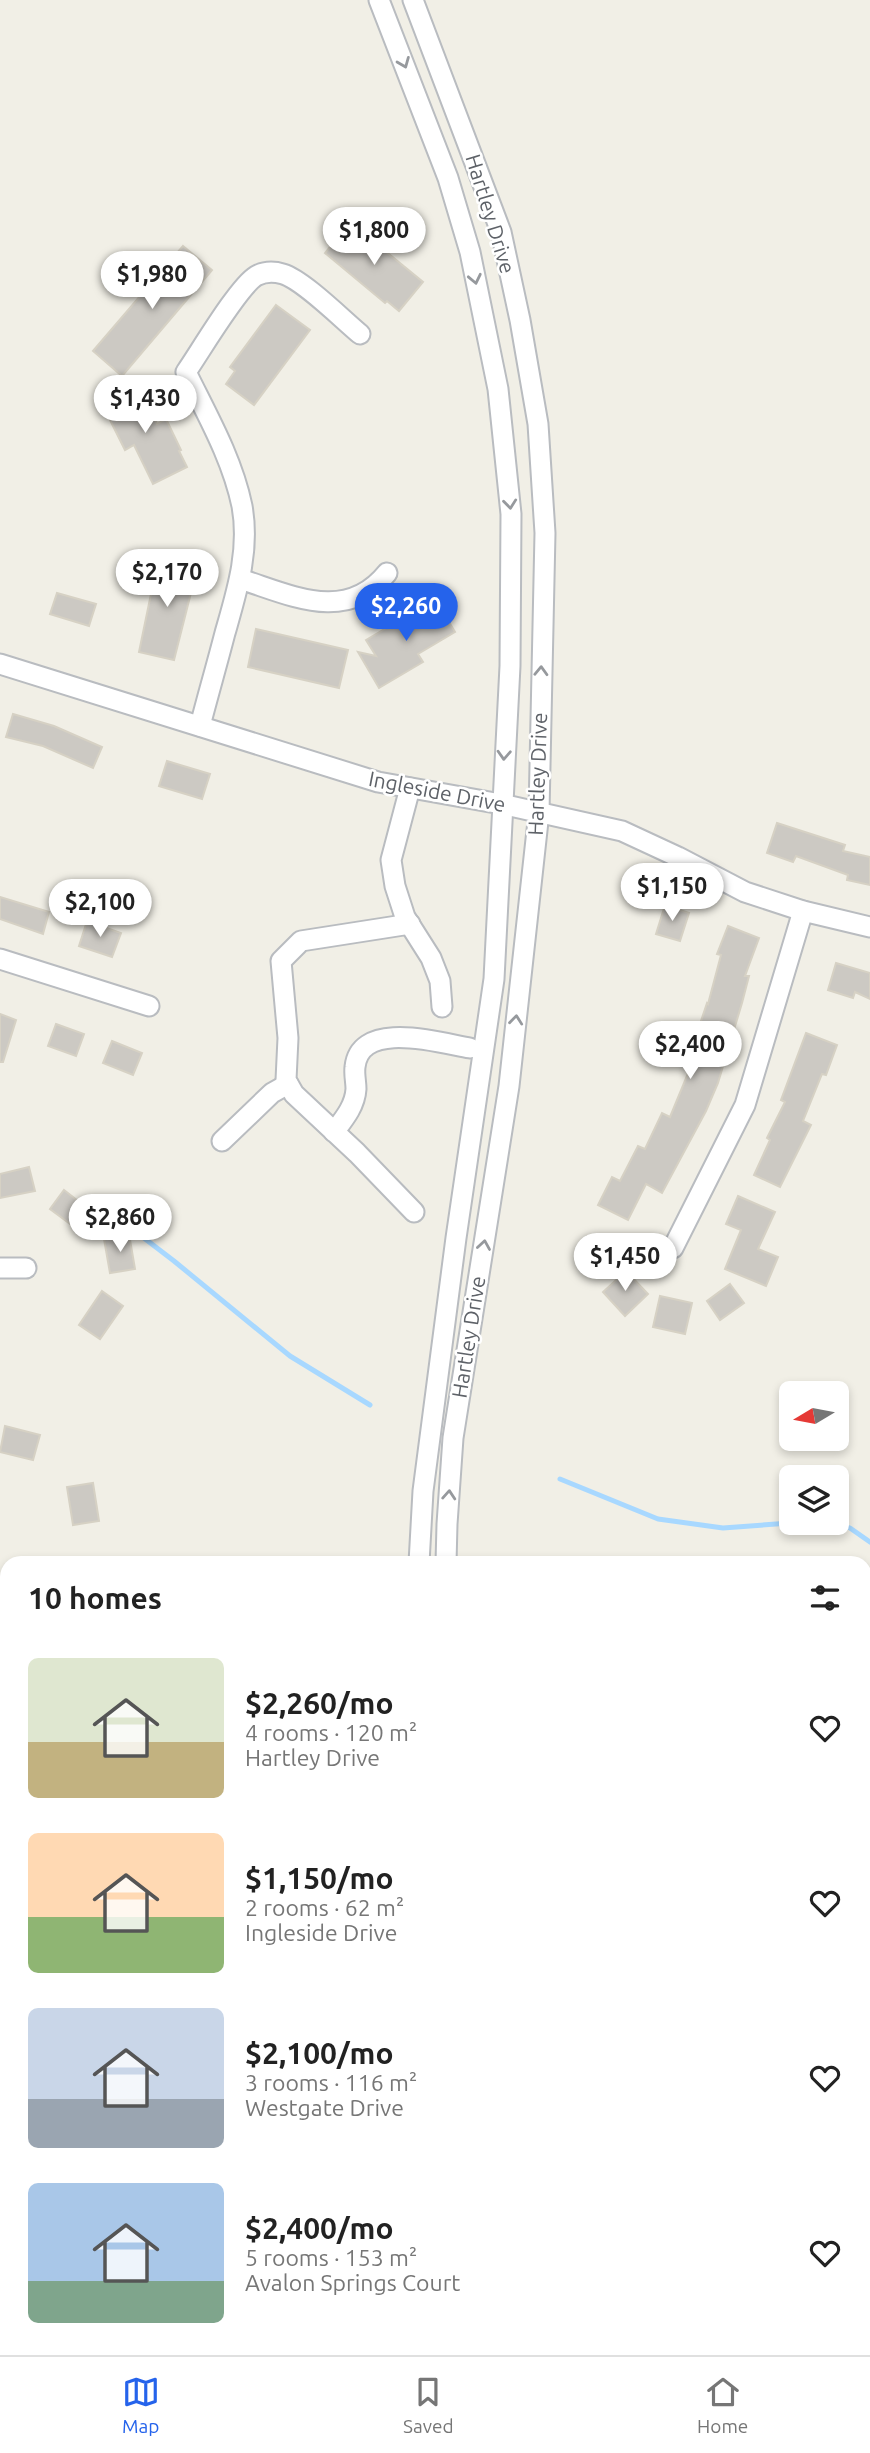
<!DOCTYPE html>
<meta charset="utf-8">
<style>
:root{--surface:#fff;--page:#f6f6f6;--text:#222;--muted:#767676;--line:#e0e0e0;--accent:#2563eb}
body{margin:0;font-family:Ubuntu,sans-serif;background:var(--page);color:var(--text);height:100vh;display:flex;flex-direction:column;font-size:26px;white-space:nowrap}
*{box-sizing:border-box;margin:0}
p{font-size:23px;color:var(--muted)}
.icon{flex:none;width:38px;height:38px;fill:none;stroke:currentColor;stroke-width:2;stroke-linecap:round;stroke-linejoin:round}
.map{position:relative;flex:1;overflow:hidden}
.side{position:absolute;left:0px;top:1556px;width:872px;height:800px;display:flex;flex-direction:column;background:var(--surface);border-radius:21px 21px 0 0;box-shadow:0 4px 10px #0003}
.side>*{flex:none}
.needle{width:46px;rotate:260deg}
.fabs{position:absolute;left:779px;top:1381px;display:grid;gap:14px}
.fabs a{display:grid;place-items:center;width:70px;height:70px;border-radius:10px;background:var(--surface);box-shadow:0 4px 10px #0003;font-size:35px}
.price{position:absolute;translate:-50% -60px;padding:0 16px;border-radius:24px;background:#fff;color:#222;font-size:23px;line-height:46px;filter:drop-shadow(0 2px 4px #0008)}
.price::after{content:'';position:absolute;left:50%;top:42px;width:21px;height:16px;margin-left:-10px;background:inherit;clip-path:polygon(0 0,100% 0,50% 100%)}
.price.on{background:var(--accent);color:#fff}
ul{padding:0;list-style:none}
li{display:flex;align-items:center;gap:21px;height:175px;padding:0 28px}
li span{display:grid;place-items:center;flex:none;width:196px;height:140px;border-radius:10px;color:#555}
li>.icon{margin-inline-start:auto}
span .icon{width:84px;height:84px;fill:#fffc;stroke-width:1}
li b{font-size:30px}
h2{display:flex;justify-content:space-between;align-items:center;height:84px;padding:0 28px;font-size:30px}
.dock{display:flex;justify-content:space-around;align-items:center;height:98px;border-top:2px solid var(--line);background:var(--surface);font-size:19px;color:var(--muted)}
.dock a{display:grid;justify-items:center;gap:4px}
.dock .on{color:var(--accent)}
.map>svg:first-child{display:block}
.lines{fill:none;stroke-linecap:round;stroke-linejoin:round}
.stream{stroke:#a8d8ff;stroke-width:5}
.building{fill:#ccc9c3;stroke:#d6d1c4;stroke-width:2}
.minor-casing{stroke:#b9bcc0;stroke-width:23}
.minor{stroke:#fff;stroke-width:19}
.oneway{stroke:#96999d}
.labels{text-anchor:middle;stroke-width:5;stroke-linejoin:round;paint-order:stroke}
.street-label{font-size:21px;fill:#5e6268;stroke:#fff}
</style>
<div class="map">
<svg width="870" height="2355" viewBox="0 0 870 2355">
<rect width="100%" height="100%" fill="#f1efe6"/>
<g class="lines">
<g class="stream">
<path d="M106,1209l68,52 116,95 80,49"/>
<path d="M560,1479l98,40 65,9 81,-6"/>
<path d="M832,1522l18,6 20,14"/>
</g>
</g>
<g class="building">
<path d="M350,222l73,60 -24,29 -12,-10 -2,2 -60,-50z"/>
<path d="M183,246l29,24 -90,106 -29,-25z"/>
<path d="M276,305l34,25 -56,75 -28,-21 9,-13 -5,-4z"/>
<path d="M139,386l18,38 9,-5 15,31 -2,1 8,16 -34,17 -19,-39 -9,5 -23,-46z"/>
<path d="M158,560l39,9 -23,91 -35,-8z"/>
<path d="M57,593l39,11 -7,22 -39,-12z"/>
<path d="M435,599l20,33 -37,22 5,8 -44,26 -21,-36 18,4 -10,-16z"/>
<path d="M256,629l92,21 -9,38 -91,-21z"/>
<path d="M13,714l41,12 48,21 -9,21 -50,-22 -37,-9z"/>
<path d="M167,761l43,13 -8,25 -43,-13z"/>
<path d="M777,823l68,22 -2,6 27,6v28l-23,-5 1,-5 -52,-19 -3,6 -26,-9z"/>
<path d="M0,897l49,15 -6,22 -43,-15z"/>
<path d="M665,905l24,8 -9,28 -24,-7z"/>
<path d="M87,921l34,12 -9,24 -33,-11z"/>
<path d="M728,926l31,12 -14,38h4l-7,27 -24,80 -12,28 -44,82 -16,-9 -18,36 -30,-15 14,-28 8,4 18,-35 7,3 17,-36 8,4 19,-46 10,-37 -2,-1 10,-30 1,1 13,-49 -4,-1z"/>
<path d="M836,963l34,10v26l-15,-7 -2,6 -25,-8z"/>
<path d="M0,1014l16,6 -13,42h-3z"/>
<path d="M56,1024l28,10 -8,22 -28,-10z"/>
<path d="M806,1033l31,12 -11,30 -4,-1 -19,47 8,4 -31,62 -26,-12 16,-35 -3,-2 18,-36 -4,-2z"/>
<path d="M112,1041l30,12 -9,22 -30,-12z"/>
<path d="M29,1167l6,24 -35,7v-24z"/>
<path d="M64,1190l23,18 -14,18 -23,-17z"/>
<path d="M738,1196l37,16 -17,37 20,8 -12,29 -41,-17 16,-39 -15,-6z"/>
<path d="M129,1234l6,35 -25,4 -6,-34z"/>
<path d="M622,1235v22l-35,1v-22z"/>
<path d="M626,1271l22,23 -23,22 -22,-24z"/>
<path d="M730,1284l14,19 -24,17 -13,-19z"/>
<path d="M102,1291l21,15 -23,33 -21,-14z"/>
<path d="M660,1296l32,7 -7,31 -32,-7z"/>
<path d="M5,1426l35,9 -7,25 -33,-8z"/>
<path d="M93,1483l6,38 -26,4 -6,-38z"/>
</g>
<g class="lines">
<defs>
<g id="minor">
<path d="M379,0l69,178 22,74 28,137 13,125 -1,152 -16,313 -38,259 -33,253 -4,72"/>
<path d="M413,0l88,232 19,88 18,104 7,109 -6,279 -30,274 -56,352 -6,86 -1,39"/>
<path d="M240,579c51,16 106,45 147,-6"/>
<path d="M0,664l378,118 123,22 121,27 56,26 67,35 58,19 67,16"/>
<path d="M200,726c8,-31 17,-62 25,-93 12,-42 25,-83 17,-127 -10,-48 -35,-91 -56,-134 14,-20 52,-85 70,-96 9,-5 17,-5 27,-2 20,6 59,45 77,60"/>
<path d="M410,788l-19,72 4,26 10,31 26,41 9,23 2,26"/>
<path d="M410,924l-109,17 -20,20 7,77 -2,42 8,14 63,59 57,59"/>
<path d="M0,959l149,47"/>
<path d="M334,1132c10,-13 21,-26 22,-43 0,-7 -2,-15 -1,-22 5,-48 85,-24 115,-19"/>
<path d="M222,1141l50,-48 16,-9"/>
<path d="M673,1248l72,-143 58,-194"/>
<path d="M0,1268h26"/>
<path d="M864,1817l6,4"/>
<path d="M0,1884l7,7"/>
<path d="M0,1985l7,1"/>
<path d="M666,2348l1,7"/>
<path d="M410,2355l2,-7"/>
<path d="M866,2355l4,-4"/>
</g>
</defs>
<use href="#minor" class="minor-casing"/>
<use href="#minor" class="minor"/>
</g>
<defs><path id="oneway-chevron" d="M-2-3.5L2.5 0L-2 3.5" fill="none" stroke-width="1.6" stroke-linecap="round" stroke-linejoin="round" transform="scale(1.75)"/></defs>
<g class="oneway">
<use href="#oneway-chevron" transform="translate(404 63) rotate(68)"/>
<use href="#oneway-chevron" transform="translate(475 279) rotate(78)"/>
<use href="#oneway-chevron" transform="translate(510 504) rotate(84)"/>
<use href="#oneway-chevron" transform="translate(541 671) rotate(-88)"/>
<use href="#oneway-chevron" transform="translate(504 755) rotate(93)"/>
<use href="#oneway-chevron" transform="translate(516 1020) rotate(-84)"/>
<use href="#oneway-chevron" transform="translate(484 1245) rotate(-81)"/>
<use href="#oneway-chevron" transform="translate(449 1495) rotate(-86)"/>
</g>
<g class="labels">
<g class="street-label">
<text transform="translate(490 214) rotate(73)" y="7">Hartley Drive</text>
<text transform="translate(538 774) rotate(-88)" y="7">Hartley Drive</text>
<text transform="translate(437 792) rotate(11)" y="7">Ingleside Drive</text>
<text transform="translate(469 1337) rotate(-81)" y="7">Hartley Drive</text>
</g>
</g>
</svg>
<div class="fabs">
<a><svg class="needle" viewBox="-14 -14 28 28"><path d="M0-13l5 13h-10z" fill="#e53935"/><path d="M0 13l5-13h-10z" fill="#767676"/></svg></a>
<a><svg class="icon" aria-label="layers" viewBox="0 0 24 24"><path d="M12 4l9 5-9 5-9-5zM3 14l9 5 9-5"/></svg></a>
</div>
<b class="price" style="left:374px;top:267px">$1,800</b>
<b class="price" style="left:152px;top:311px">$1,980</b>
<b class="price" style="left:145px;top:435px">$1,430</b>
<b class="price" style="left:167px;top:609px">$2,170</b>
<b class="price on" style="left:406px;top:643px">$2,260</b>
<b class="price" style="left:672px;top:923px">$1,150</b>
<b class="price" style="left:100px;top:939px">$2,100</b>
<b class="price" style="left:690px;top:1081px">$2,400</b>
<b class="price" style="left:120px;top:1254px">$2,860</b>
<b class="price" style="left:625px;top:1293px">$1,450</b>
<section class="side">
<h2>10 homes<svg class="icon" aria-label="filters" viewBox="0 0 24 24"><path d="M4 7h16M4 17h16"/><circle cx="9" cy="7" r="2"/><circle cx="15" cy="17" r="2"/></svg></h2>
<ul>
<li><span style="background:linear-gradient(#dfe7d0 60%,#c2b280 0)"><svg class="icon" aria-label="home" viewBox="0 0 24 24"><path d="M3 11l9-7 9 7M6 9v11h12V9"/></svg></span><div><b>$2,260/mo</b><p>4 rooms · 120 m²</p><p>Hartley Drive</p></div><svg class="icon" aria-label="heart" viewBox="0 0 24 24"><path d="M12 20l-8-8c-3-5 5-10 8-4 3-6 11-1 8 4z"/></svg></li>
<li><span style="background:linear-gradient(#ffd9b3 60%,#8fb573 0)"><svg class="icon" aria-label="home" viewBox="0 0 24 24"><path d="M3 11l9-7 9 7M6 9v11h12V9"/></svg></span><div><b>$1,150/mo</b><p>2 rooms · 62 m²</p><p>Ingleside Drive</p></div><svg class="icon" aria-label="heart" viewBox="0 0 24 24"><path d="M12 20l-8-8c-3-5 5-10 8-4 3-6 11-1 8 4z"/></svg></li>
<li><span style="background:linear-gradient(#c9d6e8 65%,#9aa5b1 0)"><svg class="icon" aria-label="home" viewBox="0 0 24 24"><path d="M3 11l9-7 9 7M6 9v11h12V9"/></svg></span><div><b>$2,100/mo</b><p>3 rooms · 116 m²</p><p>Westgate Drive</p></div><svg class="icon" aria-label="heart" viewBox="0 0 24 24"><path d="M12 20l-8-8c-3-5 5-10 8-4 3-6 11-1 8 4z"/></svg></li>
<li><span style="background:linear-gradient(#a9c7e8 70%,#7fa58c 0)"><svg class="icon" aria-label="home" viewBox="0 0 24 24"><path d="M3 11l9-7 9 7M6 9v11h12V9"/></svg></span><div><b>$2,400/mo</b><p>5 rooms · 153 m²</p><p>Avalon Springs Court</p></div><svg class="icon" aria-label="heart" viewBox="0 0 24 24"><path d="M12 20l-8-8c-3-5 5-10 8-4 3-6 11-1 8 4z"/></svg></li>
</ul>
</section>
</div>
<nav class="dock">
<a class="on"><svg class="icon" aria-label="map" viewBox="0 0 24 24"><path d="M3 6l6-2 6 2 6-2v14l-6 2-6-2-6 2zM9 4v14M15 6v14"/></svg>Map</a>
<a><svg class="icon" aria-label="saved" viewBox="0 0 24 24"><path d="M7 4h10v16l-5-4-5 4z"/></svg>Saved</a>
<a><svg class="icon" aria-label="home" viewBox="0 0 24 24"><path d="M3 11l9-7 9 7M6 9v11h12V9"/></svg>Home</a>
</nav>
